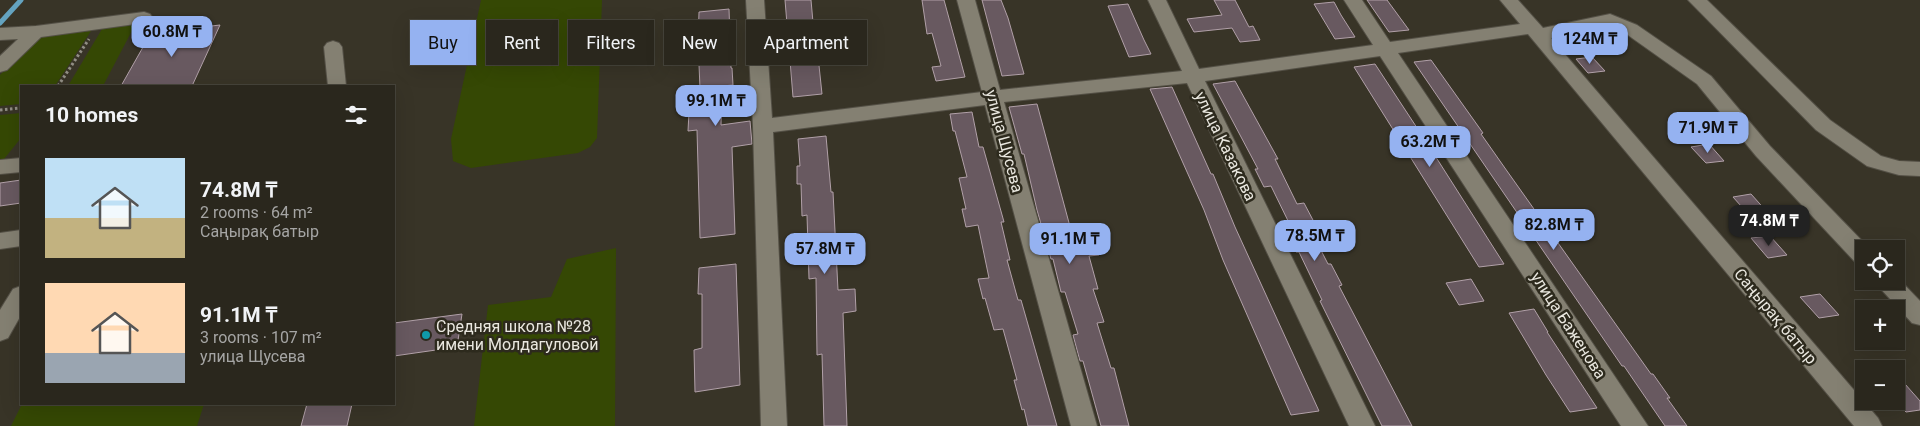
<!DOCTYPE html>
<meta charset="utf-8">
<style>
:root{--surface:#2a271d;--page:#36332a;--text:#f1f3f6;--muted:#a5a5a4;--line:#46443b;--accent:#95b2f1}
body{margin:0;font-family:Roboto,sans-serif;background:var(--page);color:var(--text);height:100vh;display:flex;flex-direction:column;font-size:19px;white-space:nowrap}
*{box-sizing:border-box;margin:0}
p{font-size:16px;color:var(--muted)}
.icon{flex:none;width:28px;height:28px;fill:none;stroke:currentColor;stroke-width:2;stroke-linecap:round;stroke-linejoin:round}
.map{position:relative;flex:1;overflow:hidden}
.drawer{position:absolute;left:20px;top:85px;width:375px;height:320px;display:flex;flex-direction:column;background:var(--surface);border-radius:0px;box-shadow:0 5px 20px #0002,0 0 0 1px var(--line)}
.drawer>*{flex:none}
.banner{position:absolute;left:410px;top:20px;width:475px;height:45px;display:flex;gap:10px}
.controls{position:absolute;left:1855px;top:240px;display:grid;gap:10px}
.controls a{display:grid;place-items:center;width:50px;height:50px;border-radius:0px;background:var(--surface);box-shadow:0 5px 20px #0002,0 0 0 1px var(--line);font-size:25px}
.price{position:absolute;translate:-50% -42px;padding:0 11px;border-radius:10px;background:var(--accent);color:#111;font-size:16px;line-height:32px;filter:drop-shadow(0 1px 2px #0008)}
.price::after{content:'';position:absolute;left:50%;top:30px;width:15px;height:11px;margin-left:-8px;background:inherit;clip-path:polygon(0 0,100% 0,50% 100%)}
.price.active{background:#222;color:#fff}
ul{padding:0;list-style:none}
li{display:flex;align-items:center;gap:15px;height:125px;padding:0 25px}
li span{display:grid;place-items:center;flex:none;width:140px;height:100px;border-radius:0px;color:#555}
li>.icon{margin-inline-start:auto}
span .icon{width:60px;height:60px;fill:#fffc;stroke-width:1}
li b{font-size:21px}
h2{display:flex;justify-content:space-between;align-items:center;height:60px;padding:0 25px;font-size:21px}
.chip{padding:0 18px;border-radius:0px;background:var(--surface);box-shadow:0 5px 20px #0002,0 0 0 1px var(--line);font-size:18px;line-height:45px}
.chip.active{background:var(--accent);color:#111}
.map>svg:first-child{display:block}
.green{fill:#354804}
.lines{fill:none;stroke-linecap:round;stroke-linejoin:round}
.stream{stroke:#64a3bf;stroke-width:5}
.building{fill:#685960;stroke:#b1a0a8}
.minor-casing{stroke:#545046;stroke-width:2}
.path{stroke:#928f85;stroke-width:3;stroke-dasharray:2.5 2.5;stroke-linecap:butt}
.minor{fill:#848072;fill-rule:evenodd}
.culture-dot{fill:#0f9aa8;stroke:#2d2a1d;stroke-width:2}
.labels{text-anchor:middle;stroke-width:5;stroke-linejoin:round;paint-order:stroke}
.street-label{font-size:16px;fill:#eae8e0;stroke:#2d2a1d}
.poi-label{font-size:16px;fill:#eae8e0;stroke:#2d2a1d;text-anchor:start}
</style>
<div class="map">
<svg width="1920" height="426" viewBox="0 0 1920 426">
<rect width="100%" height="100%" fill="#383427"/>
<g class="green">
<path d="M481,0h121l-5,138 -7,9 -12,6 -107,15 -18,-7 -2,-22z"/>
<path d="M136,23l-33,63h-35l34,-57 10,-4z"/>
<path d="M93,28l-38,58h-34v18l-21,2v-31l33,-35 13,-8z"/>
<path d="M21,113v25l-21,26v-49z"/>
<path d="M616,248l-1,178h-141l14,-121 63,-8 16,-38z"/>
<path d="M22,404h182l-7,22h-186z"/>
</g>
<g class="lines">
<path class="stream" d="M0,23l21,-23"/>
</g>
<g class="building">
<path d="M785,0h26l5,56h2l4,38 -29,3z"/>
<path d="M922,0h22l21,77 -29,4 -4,-14 9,-1 -9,-33 -5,1z"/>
<path d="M982,0h19l7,18 16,56 -22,2z"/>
<path d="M1214,0h21l14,27 4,-1 7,14 -20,2 -8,-14 -38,4 -7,-13 35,-4z"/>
<path d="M1367,0h20l22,30 -20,2z"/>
<path d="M1334,2l7,13 14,22 -20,2 -21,-35z"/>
<path d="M1128,4l16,36 7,14 -22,3 -21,-51z"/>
<path d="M729,9l2,59h1l1,17 -11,1 -1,39 29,-4 2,23 -20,3 3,87 -35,4 -3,-108 -9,1 1,-19 12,-1 -3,-69 1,-30z"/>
<path d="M220,25l-28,61h-71l30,-53z"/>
<path d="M1592,57l13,14 -17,2 -12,-14z"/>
<path d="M1431,60l52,73 -2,1 26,37 144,203h2l17,24h-3l20,28h-22l-41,-60h-2l-208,-304z"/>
<path d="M1375,64l50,76 79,124 -25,3 -125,-200z"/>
<path d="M1235,81l43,78h-3l22,45 7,-1 10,19 -7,1 21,41h3l11,21 -3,1 73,140h-30l-10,-20 -52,-105 2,-1 -23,-48h-3l-10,-20 7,-1 -22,-45 -7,1 -9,-18h3l-45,-85z"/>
<path d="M1172,87l39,87h2l22,53 84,184 -28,4 -68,-155 -19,-50 -54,-121z"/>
<path d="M1037,104l35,130 22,-2 5,23 -10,1 9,33h-5l11,33 -7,1 14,45h3l15,58h-28l-18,-65h-3l-7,-26 5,-1 -13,-42h-4l-8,-33h-2l-14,-49 -13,-56h-2l-13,-47z"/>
<path d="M972,112l7,35h4l21,75h-3l9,38h-3l11,40h3l36,126h-29l-4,-17 -2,1 -8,-30h3l-14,-51 -9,1 -9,-32 -2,1 -5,-20 11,-1 -11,-53 -12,2 -4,-18h4l-7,-31 8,-1 -12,-46h-2l-3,-17z"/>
<path d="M826,136l5,56h2l5,98 17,-1 1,22 -13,2 4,113h-23l-2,-72 -5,1 -1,-77 -7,1 -2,-64 -5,1 -1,-32h-4v-18h3l-2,-27z"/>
<path d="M1709,144l15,17 -18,2 -15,-16z"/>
<path d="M21,180v23l-21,3v-23z"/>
<path d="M1751,194l17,19 -19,2 -16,-18z"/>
<path d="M1770,236l17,19 -19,3 -17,-20z"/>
<path d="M736,264l4,121 -45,7 -1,-42 8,-2v-54h-4l1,-26z"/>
<path d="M1471,279l13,22 -25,4 -13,-22z"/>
<path d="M1820,294l19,21 -20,3 -19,-21z"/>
<path d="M1534,309l14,23h-1l50,76 -27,4 -24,-37 -37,-62z"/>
<path d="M462,314l-5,33 -63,9v-33z"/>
<path d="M1905,384l15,17v9l-14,2 -10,-11v-16z"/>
<path d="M307,404h45l-5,22h-46z"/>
</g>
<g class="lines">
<defs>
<g id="minor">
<path d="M746,0h18l8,118 210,-26 -25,-92h18l25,90 182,-19 -34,-71h18l33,69 174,-24 -29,-45h18l28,42 130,-18 -20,-24h18l25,28 67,-14 27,11 74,51 59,70 100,103h-6v17l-8,-3 -100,-107 -59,-72 -72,-51 -17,-7 -57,12 327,380 4,8h-28l-326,-392 -130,19 250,373h-27l-241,-370 -175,25 170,345h-26l-162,-343 -183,19 93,324h-26l-86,-321 -212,27 14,294h-26l-8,-300z"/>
<path d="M1688,0h19l123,120 51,36 18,5 21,1v14l-21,-1 -32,-9 -51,-36z"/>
<path d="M144,12l6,2 3,4 -3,4 -109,15 -34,33 -7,2v-16l18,-17 -18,1v-12l36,-2z"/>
<path d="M333,41l6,2 3,4 4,39h-18l-4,-39 3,-4z"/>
<path d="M21,158v14l-21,2v-14z"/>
<path d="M21,230v16l-21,3v-16z"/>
<path d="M1896,276l24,25v24l-8,-2 -33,-36 -3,-6h20z"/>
<path d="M21,286v29l-13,23 -8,3v-31l13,-21z"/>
</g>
</defs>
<use href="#minor" class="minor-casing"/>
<g class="path">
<path d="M58,86l31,-47"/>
<path d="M0,110l21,-2"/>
</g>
<use href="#minor" class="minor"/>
</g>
<circle class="culture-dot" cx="426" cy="335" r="5"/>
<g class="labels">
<g class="street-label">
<text transform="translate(1005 141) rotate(75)" y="6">улица Щусева</text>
<text transform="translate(1226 146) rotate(64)" y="6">улица Казакова</text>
<text transform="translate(1776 316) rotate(50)" y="6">Саңырақ батыр</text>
<text transform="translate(1569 325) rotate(57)" y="6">улица Баженова</text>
</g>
<g class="poi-label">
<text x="436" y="332">Средняя школа №28<tspan x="436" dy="18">имени Молдагуловой</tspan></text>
</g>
</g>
</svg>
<div class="controls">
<a><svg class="icon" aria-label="locate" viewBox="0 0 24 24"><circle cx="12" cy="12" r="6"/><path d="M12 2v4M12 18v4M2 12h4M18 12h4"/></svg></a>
<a>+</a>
<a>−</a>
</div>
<b class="price" style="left:172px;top:58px">60.8M ₸</b>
<b class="price" style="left:1590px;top:65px">124M ₸</b>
<b class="price" style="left:716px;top:127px">99.1M ₸</b>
<b class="price" style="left:1708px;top:154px">71.9M ₸</b>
<b class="price" style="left:1430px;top:168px">63.2M ₸</b>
<b class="price active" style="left:1769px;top:247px">74.8M ₸</b>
<b class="price" style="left:1554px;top:251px">82.8M ₸</b>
<b class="price" style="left:1315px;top:262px">78.5M ₸</b>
<b class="price" style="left:1070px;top:265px">91.1M ₸</b>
<b class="price" style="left:825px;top:275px">57.8M ₸</b>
<div class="banner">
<a class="chip active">Buy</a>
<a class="chip">Rent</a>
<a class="chip">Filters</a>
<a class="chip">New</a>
<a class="chip">Apartment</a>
</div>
<section class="drawer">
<h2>10 homes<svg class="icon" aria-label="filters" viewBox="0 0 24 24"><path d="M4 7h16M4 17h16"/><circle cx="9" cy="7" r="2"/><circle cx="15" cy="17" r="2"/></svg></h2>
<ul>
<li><span style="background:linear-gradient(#bfe0f5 60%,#c2b280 0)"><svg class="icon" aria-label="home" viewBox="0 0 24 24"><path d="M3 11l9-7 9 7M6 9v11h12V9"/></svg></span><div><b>74.8M ₸</b><p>2 rooms · 64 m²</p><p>Саңырақ батыр</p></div></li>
<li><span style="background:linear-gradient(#ffd9b3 70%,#9aa5b1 0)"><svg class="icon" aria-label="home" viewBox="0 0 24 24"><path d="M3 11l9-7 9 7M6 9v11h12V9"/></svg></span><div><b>91.1M ₸</b><p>3 rooms · 107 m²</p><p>улица Щусева</p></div></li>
</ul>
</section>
</div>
